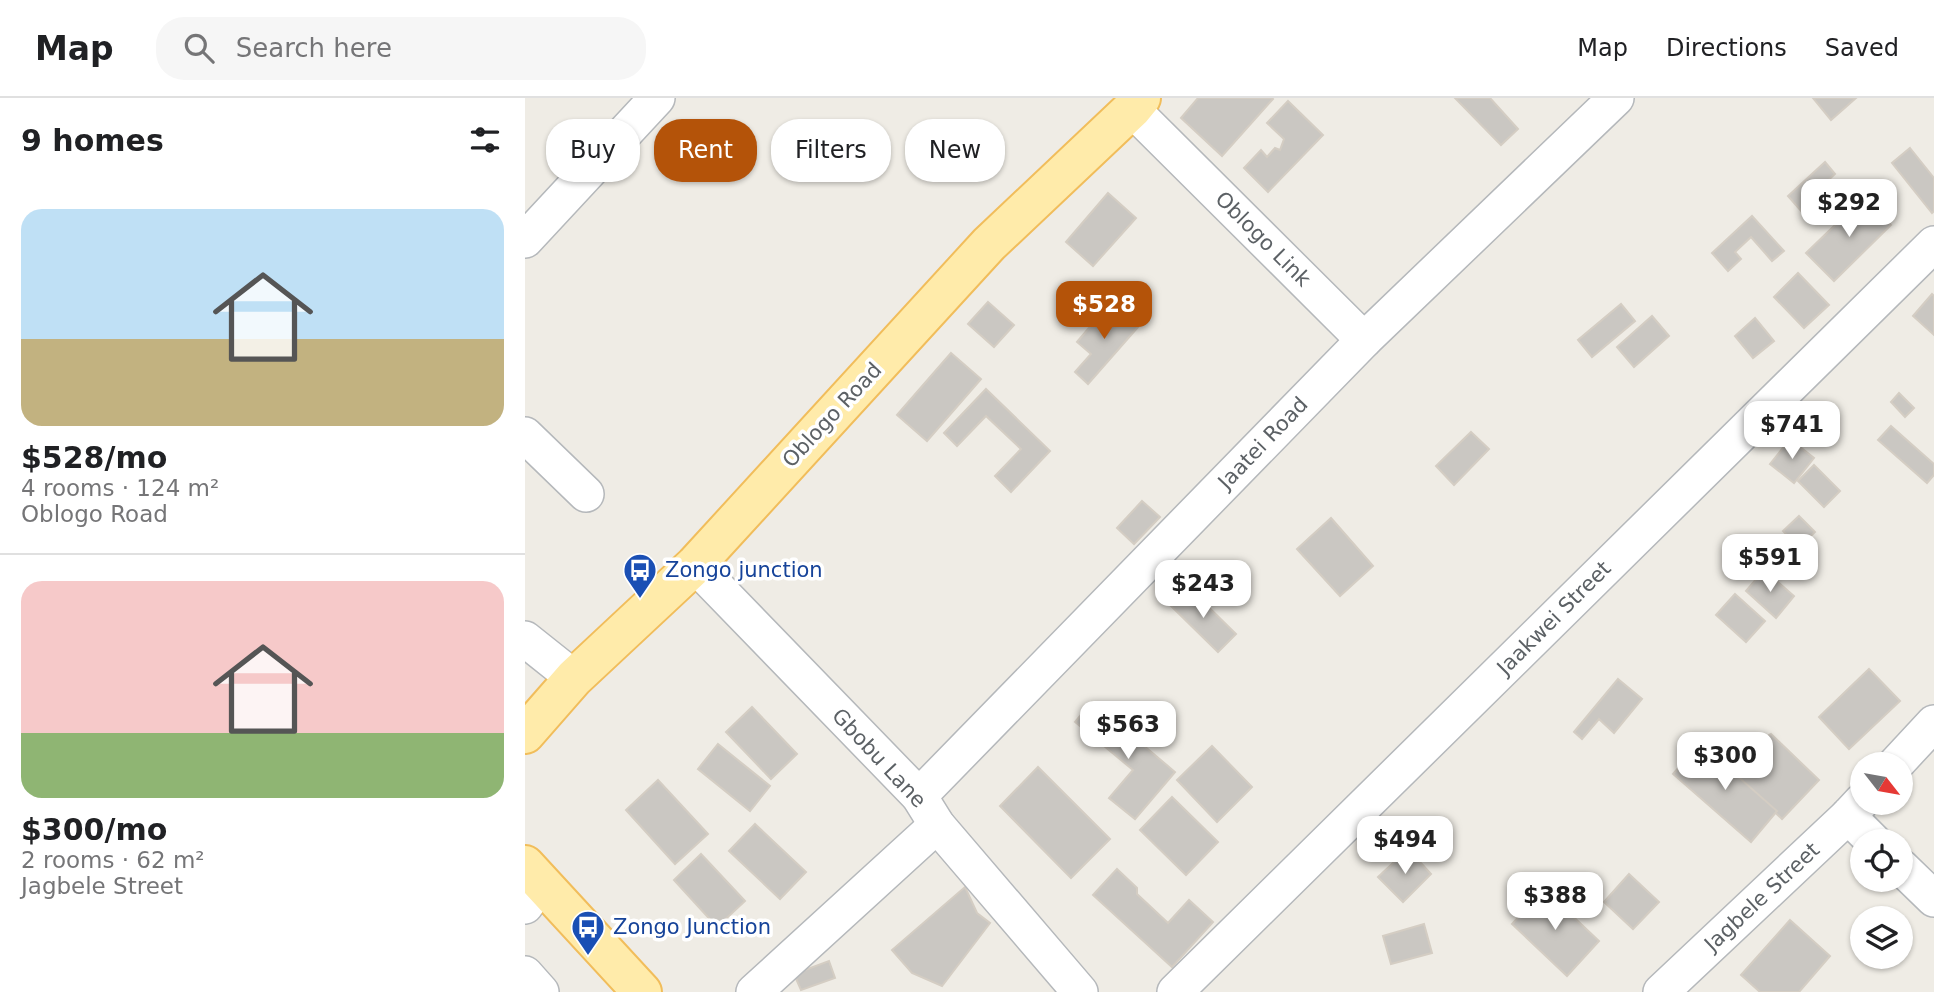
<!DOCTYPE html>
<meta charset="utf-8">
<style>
:root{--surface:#fff;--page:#f6f6f6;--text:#202124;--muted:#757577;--line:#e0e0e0;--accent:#b45309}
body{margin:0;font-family:"DejaVu Sans",sans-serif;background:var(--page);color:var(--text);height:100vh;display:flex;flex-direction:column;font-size:26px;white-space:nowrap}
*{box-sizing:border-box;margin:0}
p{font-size:23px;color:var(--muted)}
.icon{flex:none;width:38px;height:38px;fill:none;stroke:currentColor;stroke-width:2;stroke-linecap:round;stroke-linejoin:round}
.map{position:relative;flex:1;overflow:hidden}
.sheet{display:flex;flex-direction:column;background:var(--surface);width:525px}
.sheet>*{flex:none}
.top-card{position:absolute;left:21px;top:21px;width:665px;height:63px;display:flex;gap:14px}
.needle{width:46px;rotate:121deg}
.tools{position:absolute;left:1325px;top:654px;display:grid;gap:14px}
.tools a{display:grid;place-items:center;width:63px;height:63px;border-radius:50%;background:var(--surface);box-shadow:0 2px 5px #0004;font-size:35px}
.price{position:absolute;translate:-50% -60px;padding:0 16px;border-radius:14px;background:#fff;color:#222;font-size:23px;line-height:46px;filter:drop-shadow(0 2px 4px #0008)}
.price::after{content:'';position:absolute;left:50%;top:42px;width:21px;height:16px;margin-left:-10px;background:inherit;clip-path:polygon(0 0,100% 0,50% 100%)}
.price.selected{background:var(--accent);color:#fff}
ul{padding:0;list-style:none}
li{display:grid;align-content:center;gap:14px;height:371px;padding:0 21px}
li+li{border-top:2px solid var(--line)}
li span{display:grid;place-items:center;height:217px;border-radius:21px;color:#555}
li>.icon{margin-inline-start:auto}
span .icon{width:126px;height:126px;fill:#fffc;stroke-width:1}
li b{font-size:30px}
h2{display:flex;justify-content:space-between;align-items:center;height:84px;padding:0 21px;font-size:30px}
.pill{padding:0 24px;border-radius:28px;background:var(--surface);box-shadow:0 2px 5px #0004;font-size:24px;line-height:63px}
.pill.selected{background:var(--accent);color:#fff}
header{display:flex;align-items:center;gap:42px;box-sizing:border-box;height:98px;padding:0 35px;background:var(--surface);border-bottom:2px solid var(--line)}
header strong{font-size:33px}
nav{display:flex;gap:38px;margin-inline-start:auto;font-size:24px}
.search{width:490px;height:63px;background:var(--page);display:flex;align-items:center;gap:18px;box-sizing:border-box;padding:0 24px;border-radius:28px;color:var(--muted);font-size:26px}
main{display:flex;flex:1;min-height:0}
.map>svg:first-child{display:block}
.building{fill:#cac7c2;stroke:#d4cdc3;stroke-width:2}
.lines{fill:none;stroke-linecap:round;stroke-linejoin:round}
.minor-casing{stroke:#b5b8bb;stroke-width:38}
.major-casing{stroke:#f1bd5b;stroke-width:42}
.minor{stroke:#fff;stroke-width:35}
.major{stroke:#ffebaa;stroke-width:38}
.labels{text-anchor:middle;stroke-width:7;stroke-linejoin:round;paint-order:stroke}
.street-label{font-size:21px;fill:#5c6165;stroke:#fff}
.transit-label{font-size:21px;fill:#164399;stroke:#fff;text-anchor:start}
</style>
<header>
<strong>Map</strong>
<div class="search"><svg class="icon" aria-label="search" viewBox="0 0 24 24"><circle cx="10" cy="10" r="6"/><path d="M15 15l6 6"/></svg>Search here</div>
<nav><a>Map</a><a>Directions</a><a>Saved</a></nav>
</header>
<main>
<section class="sheet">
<h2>9 homes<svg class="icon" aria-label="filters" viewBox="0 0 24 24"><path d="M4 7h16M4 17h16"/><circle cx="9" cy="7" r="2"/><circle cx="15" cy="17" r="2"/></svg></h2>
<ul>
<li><span style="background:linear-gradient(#bfe0f5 60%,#c2b280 0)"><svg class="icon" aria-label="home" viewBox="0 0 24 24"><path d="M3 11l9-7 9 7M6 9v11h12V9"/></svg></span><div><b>$528/mo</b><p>4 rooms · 124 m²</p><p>Oblogo Road</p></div></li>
<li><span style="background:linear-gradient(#f6c9c9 70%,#8fb573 0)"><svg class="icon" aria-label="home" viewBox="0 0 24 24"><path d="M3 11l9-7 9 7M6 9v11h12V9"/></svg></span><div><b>$300/mo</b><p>2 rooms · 62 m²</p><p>Jagbele Street</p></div></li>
</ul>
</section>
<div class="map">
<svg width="1409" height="894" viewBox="0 0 1409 894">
<rect width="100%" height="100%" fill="#efece5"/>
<g class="building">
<path d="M673,0h74l1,1 -51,57 -41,-38z"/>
<path d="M930,0h35l28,31 -17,16z"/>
<path d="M1288,0h43l-25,22z"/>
<path d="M763,3l35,34 -55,57 -24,-24 17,-18 6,7 8,-9 5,2 4,-11 -17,-16z"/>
<path d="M1385,50l24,30v33l-2,2 -40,-50z"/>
<path d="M1300,64l10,12 -12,11 5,6 -25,22 -15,-17z"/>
<path d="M583,95l28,25 -43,48 -27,-24z"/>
<path d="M1339,99l27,28 -57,56 -28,-28z"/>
<path d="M1227,118l32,35 -12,10 -21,-24 -16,15 6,7 -13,12 -16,-18z"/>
<path d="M1273,175l31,32 -25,23 -30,-31z"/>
<path d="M1407,196l2,2v39l-21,-19z"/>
<path d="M463,204l26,23 -20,22 -26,-23z"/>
<path d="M585,205l28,24 -50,57 -13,-12 16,-18 -14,-12z"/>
<path d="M1096,206l14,17 -43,36 -14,-17z"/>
<path d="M1127,218l17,20 -35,31 -17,-20z"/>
<path d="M1230,220l19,23 -21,17 -18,-22z"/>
<path d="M426,255l30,26 -54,62 -30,-26z"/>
<path d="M461,291l64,62 -39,41 -16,-16 26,-27 -35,-33 -29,30 -13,-13z"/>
<path d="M1374,295l15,15 -9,9 -14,-15z"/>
<path d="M1366,328l43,38v11l-7,8 -49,-43z"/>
<path d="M946,334l18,17 -35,36 -18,-19z"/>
<path d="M1265,341l24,19 -20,25 -24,-19z"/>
<path d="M1289,367l26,26 -16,16 -26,-26z"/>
<path d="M617,403l18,16 -26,27 -17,-16z"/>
<path d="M1274,418l16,16 -16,15 -16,-16z"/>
<path d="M806,420l42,48 -33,30 -43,-47z"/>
<path d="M1239,472l30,26 -18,22 -30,-27z"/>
<path d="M663,489l48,47 -18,18 -48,-47z"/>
<path d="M1210,496l30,27 -19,21 -30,-27z"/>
<path d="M1344,571l31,32 -51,48 -30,-32z"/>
<path d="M1093,581l24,20 -28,34 -15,-14 -17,20 -8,-7z"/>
<path d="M567,604l83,70 -40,47 -26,-21 24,-28 -58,-48z"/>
<path d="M227,609l45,47 -26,25 -45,-47z"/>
<path d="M1246,636l48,46 -37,39 -56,-53 14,-7 -6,-7z"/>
<path d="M1175,645l77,68 -26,31 -78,-68z"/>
<path d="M193,646l52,42 -20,25 -52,-42z"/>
<path d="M687,648l40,41 -35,35 -40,-42z"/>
<path d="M513,669l72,72 -39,39 -71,-72z"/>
<path d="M133,682l50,54 -33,30 -49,-54z"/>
<path d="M647,699l46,45 -32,33 -46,-45z"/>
<path d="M230,726l51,48 -26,27 -51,-48z"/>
<path d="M883,751l23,25 -28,28 -25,-25z"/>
<path d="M176,756l44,47 -28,26 -43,-47z"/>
<path d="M592,771l20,19v6l31,29 21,-23 24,22 -41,45 -79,-72z"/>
<path d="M1104,776l30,28 -26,27 -29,-27z"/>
<path d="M440,789l12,26 13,10 -48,63 -30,-13 -20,-23z"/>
<path d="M1019,791l55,52 -32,35 -55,-52z"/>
<path d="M1265,822l40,36 -31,36h-39l-19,-17z"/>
<path d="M899,826l8,29 -41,11 -8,-28z"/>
<path d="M304,863l6,17 -34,12 -7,-16z"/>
</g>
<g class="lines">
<defs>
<g id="minor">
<path d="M607,11l232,231"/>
<path d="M0,142l132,-142"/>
<path d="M0,337l61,59"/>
<path d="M170,467l224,231 18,29 143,167"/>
<path d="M0,541l49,39"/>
<path d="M1370,667l39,-42"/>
<path d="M394,698l445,-456 252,-242"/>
<path d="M1323,718l26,26"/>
<path d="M1376,769l33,32"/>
<path d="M0,808l17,-23"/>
<path d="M0,876l16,18"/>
<path d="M229,894l183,-167"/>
<path d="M650,894l759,-748"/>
<path d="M1136,894l187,-176 14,-15"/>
</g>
<g id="major">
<path d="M0,636l49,-56 121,-113 294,-321 143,-135 9,-11"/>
<path d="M0,767l117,127"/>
</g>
</defs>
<use href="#minor" class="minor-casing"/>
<use href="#major" class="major-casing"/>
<use href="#minor" class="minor"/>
<use href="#major" class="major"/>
</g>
<defs>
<symbol id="bus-pin" viewBox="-11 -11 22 30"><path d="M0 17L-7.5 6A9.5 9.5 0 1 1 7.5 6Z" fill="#1a4fb4" stroke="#fff"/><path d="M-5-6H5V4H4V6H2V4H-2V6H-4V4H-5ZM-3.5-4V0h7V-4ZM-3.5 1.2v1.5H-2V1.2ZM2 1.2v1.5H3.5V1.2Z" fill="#fff"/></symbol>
</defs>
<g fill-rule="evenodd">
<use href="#bus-pin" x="96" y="453" width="38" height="52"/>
<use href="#bus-pin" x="44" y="810" width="38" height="52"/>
</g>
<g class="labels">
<g class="street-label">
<text transform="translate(738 141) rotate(45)" y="7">Oblogo Link</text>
<text transform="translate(307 317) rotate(-47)" y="7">Oblogo Road</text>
<text transform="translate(738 345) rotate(-46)" y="7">Jaatei Road</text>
<text transform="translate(1029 520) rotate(-45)" y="7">Jaakwei Street</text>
<text transform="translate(354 660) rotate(47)" y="7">Gbobu Lane</text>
<text transform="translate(1237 799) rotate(-43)" y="7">Jagbele Street</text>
</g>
<g class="transit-label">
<text x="140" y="479">Zongo junction</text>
<text x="88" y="836">Zongo Junction</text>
</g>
</g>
</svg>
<div class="tools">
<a><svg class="needle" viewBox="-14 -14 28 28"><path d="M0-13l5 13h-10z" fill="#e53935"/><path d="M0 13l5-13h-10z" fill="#757577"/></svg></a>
<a><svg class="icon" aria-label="locate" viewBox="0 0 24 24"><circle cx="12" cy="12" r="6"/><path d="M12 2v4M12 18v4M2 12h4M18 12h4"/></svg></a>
<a><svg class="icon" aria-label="layers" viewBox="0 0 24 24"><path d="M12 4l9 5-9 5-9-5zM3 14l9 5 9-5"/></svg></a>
</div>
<b class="price" style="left:1324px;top:141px">$292</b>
<b class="price selected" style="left:579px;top:243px">$528</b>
<b class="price" style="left:1267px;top:363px">$741</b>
<b class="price" style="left:1245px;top:496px">$591</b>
<b class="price" style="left:678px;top:522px">$243</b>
<b class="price" style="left:603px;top:663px">$563</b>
<b class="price" style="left:1200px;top:694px">$300</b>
<b class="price" style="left:880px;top:778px">$494</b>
<b class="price" style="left:1030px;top:834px">$388</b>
<div class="top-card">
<a class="pill">Buy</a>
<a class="pill selected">Rent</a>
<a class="pill">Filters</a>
<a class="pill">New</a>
</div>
</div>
</main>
